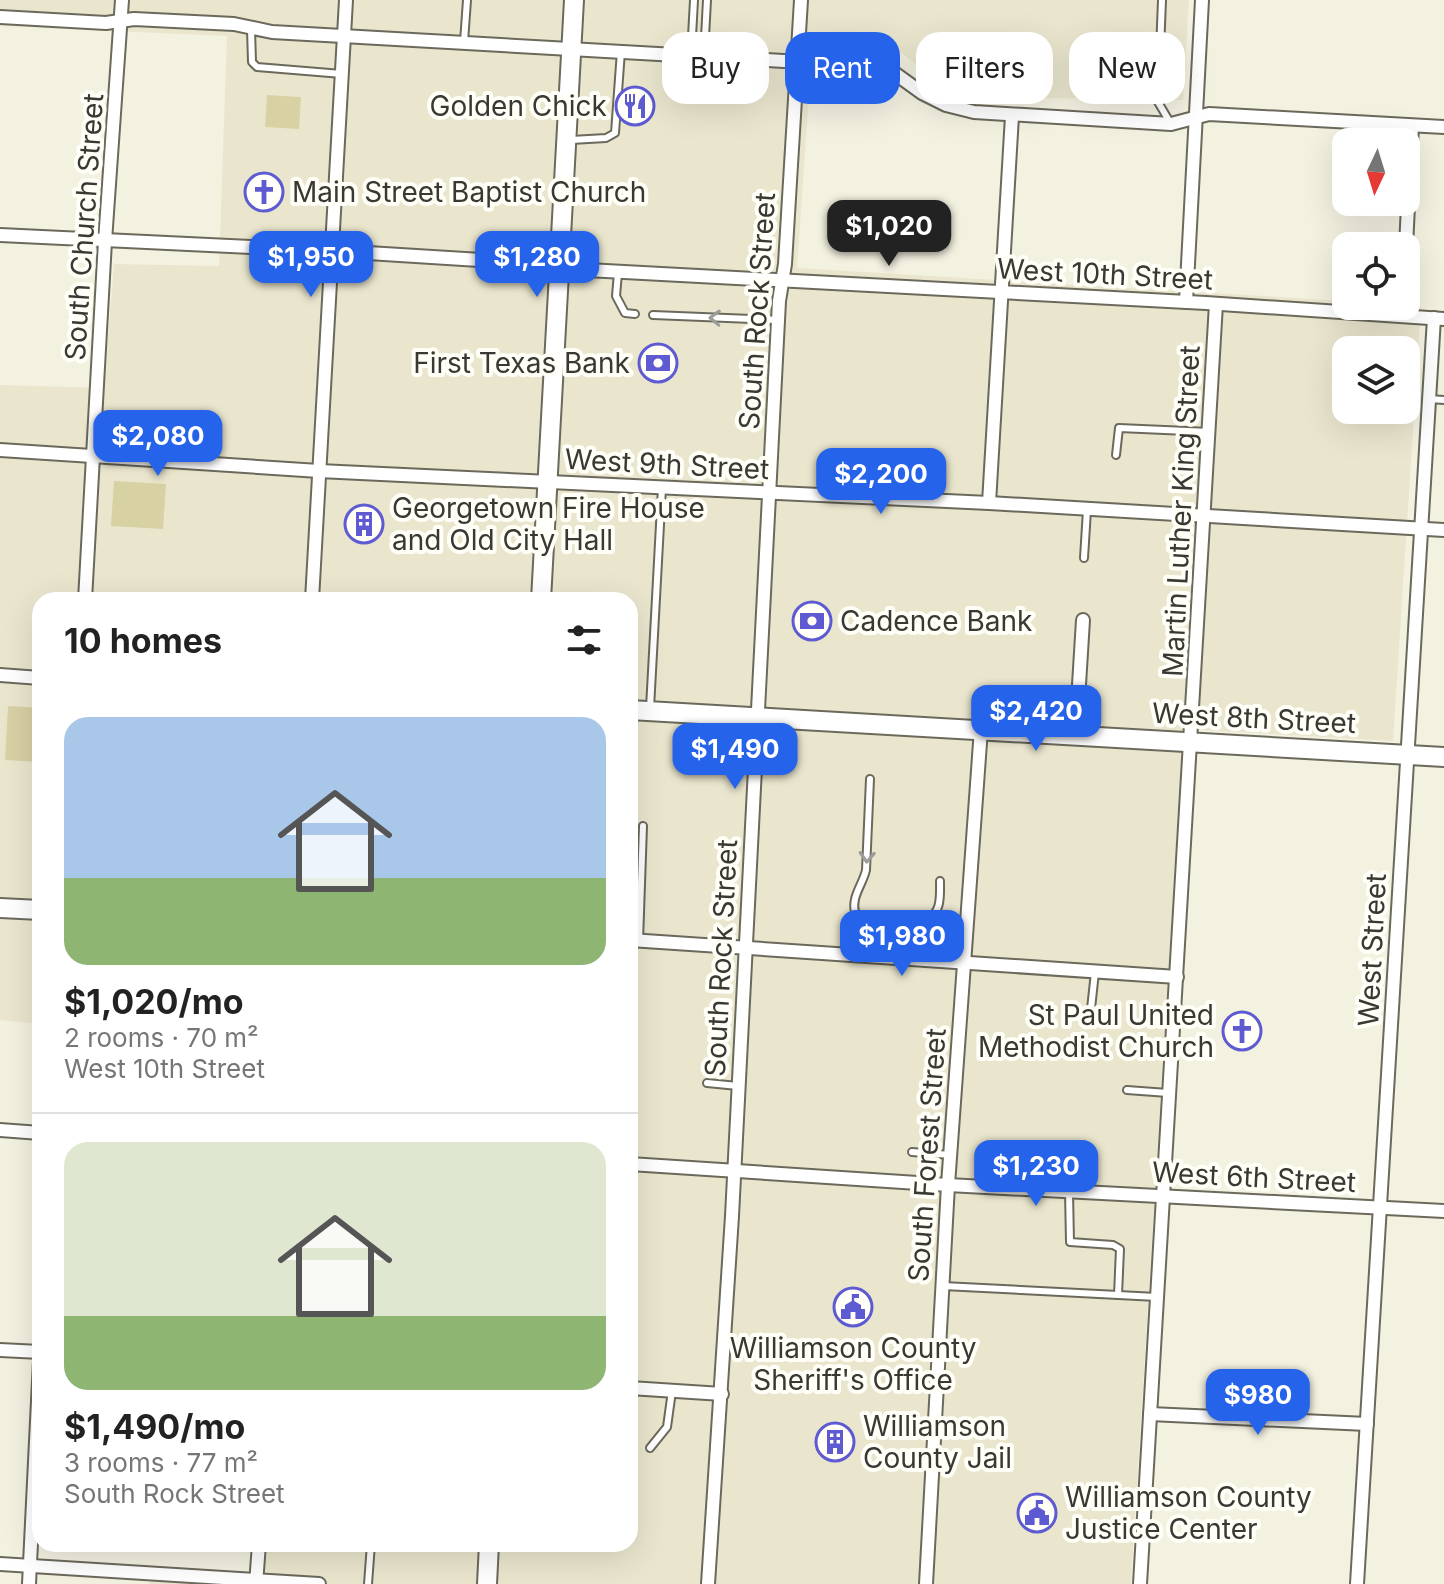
<!DOCTYPE html>
<meta charset="utf-8">
<style>
:root{--surface:#fff;--page:#f6f6f6;--text:#222;--muted:#767676;--line:#e0e0e0;--accent:#2563eb}
body{margin:0;font-family:Inter,sans-serif;background:var(--page);color:var(--text);height:100vh;display:flex;flex-direction:column;font-size:30px;white-space:nowrap}
*{box-sizing:border-box;margin:0}
p{font-size:26px;color:var(--muted)}
.icon{flex:none;width:44px;height:44px;fill:none;stroke:currentColor;stroke-width:2;stroke-linecap:round;stroke-linejoin:round}
.map{position:relative;flex:1;overflow:hidden}
.sheet{position:absolute;left:32px;top:592px;width:606px;height:960px;display:flex;flex-direction:column;background:var(--surface);border-radius:24px;box-shadow:0 8px 32px #0002}
.sheet>*{flex:none}
.top-card{position:absolute;left:662px;top:32px;width:662px;height:72px;display:flex;gap:16px}
.needle{width:52px;rotate:184deg}
.buttons{position:absolute;left:1332px;top:128px;display:grid;gap:16px}
.buttons a{display:grid;place-items:center;width:88px;height:88px;border-radius:16px;background:var(--surface);box-shadow:0 8px 32px #0002;font-size:40px}
.price{position:absolute;translate:-50% -68px;padding:0 18px;border-radius:16px;background:var(--accent);color:#fff;font-size:26px;line-height:52px;filter:drop-shadow(0 2px 4px #0008)}
.price::after{content:'';position:absolute;left:50%;top:48px;width:24px;height:18px;margin-left:-12px;background:inherit;clip-path:polygon(0 0,100% 0,50% 100%)}
.price.on{background:#222;color:#fff}
ul{padding:0;list-style:none}
li{display:grid;align-content:center;gap:16px;height:424px;padding:0 32px}
li+li{border-top:2px solid var(--line)}
li span{display:grid;place-items:center;height:248px;border-radius:24px;color:#555}
li>.icon{margin-inline-start:auto}
span .icon{width:144px;height:144px;fill:#fffc;stroke-width:1}
li b{font-size:34px}
h2{display:flex;justify-content:space-between;align-items:center;height:96px;padding:0 32px;font-size:34px}
.tag{padding:0 28px;border-radius:24px;background:var(--surface);box-shadow:0 8px 32px #0002;font-size:28px;line-height:72px}
.tag.on{background:var(--accent);color:#fff}
.map>svg:first-child{display:block}
.built{fill:#eae6ce;fill-rule:evenodd}
.green{fill:#d8d1a4}
.lines{fill:none;stroke-linecap:round;stroke-linejoin:round}
.lane-casing{stroke:#6b695b;stroke-width:10}
.street-casing{stroke:#6b695b;stroke-width:16}
.secondary-casing{stroke:#6b695b;stroke-width:22}
.lane{stroke:#fff;stroke-width:6}
.street{stroke:#fff;stroke-width:12}
.secondary{stroke:#fff;stroke-width:18}
.oneway{stroke:#9c9c98}
.labels{text-anchor:middle;stroke-width:8;stroke-linejoin:round;paint-order:stroke}
.poi-label{font-size:28px;fill:#393832;stroke:#fffef7;text-anchor:start}
.street-label{font-size:28px;fill:#393832;stroke:#fffef7}
</style>
<div class="map">
<svg width="1444" height="1584" viewBox="0 0 1444 1584">
<rect width="100%" height="100%" fill="#f3f1e0"/>
<path class="built" d="M0,0h1189l-6,100 -230,-3 -51,-44h-90l-15,215 549,33v5h75l-28,435 -210,-12 -52,855h-982l1,-14 111,6 3,-32h366v-944h-590v424l-40,-4v-635l104,3 10,-124 105,2 8,-230 -227,-10zM1346,350h60v60h-60z"/>
<g class="green">
<path d="M267,95l34,2 -2,32 -34,-2z"/>
<path d="M114,481l52,3 -3,45 -52,-3z"/>
<path d="M8,706l32,2v54l-35,-2z"/>
</g>
<g class="lines">
<defs>
<g id="lane">
<path d="M1162,0l-4,102 13,22"/>
<path d="M251,29l1,33 5,5 85,7"/>
<path d="M464,42l3,-42"/>
<path d="M691,55l3,-55"/>
<path d="M704,56l3,-56"/>
<path d="M571,140l35,-2 9,-5 6,-82"/>
<path d="M618,273l-2,23 9,17 10,1"/>
<path d="M653,315l125,5"/>
<path d="M1429,399l15,1"/>
<path d="M1116,455l3,-27 91,4"/>
<path d="M1084,558l3,-48"/>
<path d="M650,708l12,-220"/>
<path d="M870,779l-4,91c-3,14 -15,27 -11,42l6,5 65,4c16,-9 14,-24 14,-40"/>
<path d="M639,941l4,-115"/>
<path d="M1090,1018l5,-46"/>
<path d="M707,1083l31,3"/>
<path d="M1127,1090l41,3"/>
<path d="M912,1152l39,3"/>
<path d="M1069,1192l1,50 43,3 7,4 -2,46"/>
<path d="M943,1286l214,11"/>
<path d="M650,1448l17,-21 5,-36"/>
<path d="M416,1544h29"/>
<path d="M368,1584l3,-40"/>
</g>
<g id="street">
<path d="M0,17l106,6 28,-4 100,5 38,8 599,34 22,6 29,21 24,12 28,7 197,12 38,-10 235,13"/>
<path d="M0,235l352,17 192,12 43,6 619,33 238,16"/>
<path d="M1406,246l6,-120"/>
<path d="M1186,302l16,-302"/>
<path d="M0,450l319,21 670,32 455,27"/>
<path d="M989,503l23,-387"/>
<path d="M85,600l20,-359 17,-241"/>
<path d="M312,600l34,-600"/>
<path d="M0,675l40,3"/>
<path d="M1077,717l6,-97"/>
<path d="M630,940l547,37"/>
<path d="M0,1130l40,3"/>
<path d="M630,1164l318,21 496,26"/>
<path d="M0,1350l40,2"/>
<path d="M630,1388l92,6"/>
<path d="M1150,1414l217,10"/>
<path d="M0,1564l319,20"/>
<path d="M29,1584l11,-224"/>
<path d="M256,1584l3,-40"/>
<path d="M708,1584l24,-368 47,-915 6,-37 16,-264"/>
<path d="M926,1584l22,-399 33,-456"/>
<path d="M1140,1584l76,-1280"/>
<path d="M1357,1584l77,-1266"/>
</g>
<g id="secondary">
<path d="M541,600l33,-600"/>
<path d="M630,710l814,47"/>
<path d="M0,908l40,2"/>
<path d="M487,1584l2,-40"/>
</g>
</defs>
<use href="#lane" class="lane-casing"/>
<use href="#street" class="street-casing"/>
<use href="#secondary" class="secondary-casing"/>
<use href="#lane" class="lane"/>
<use href="#street" class="street"/>
<use href="#secondary" class="secondary"/>
</g>
<defs><path id="oneway-chevron" d="M-2-3.5L2.5 0L-2 3.5" fill="none" stroke-width="1.6" stroke-linecap="round" stroke-linejoin="round" transform="scale(2)"/></defs>
<g class="oneway">
<use href="#oneway-chevron" transform="translate(715 318) rotate(-178)"/>
<use href="#oneway-chevron" transform="translate(867 857) rotate(93)"/>
</g>
<defs>
<symbol id="restaurant-ring" viewBox="-11 -11 22 22"><circle r="9.5" fill="#fffef7" stroke="#5d5ad2" stroke-width="1.5"/><path d="M-5-6h1v4h1v-4h1v4h1v-4h1v5L-1.5 .5V6h-2V.5L-5-1ZM5-6V6H3V1.5H1.5Q1.5-4 5-6Z" fill="#5d5ad2"/></symbol>
<symbol id="church-ring" viewBox="-11 -11 22 22"><circle r="9.5" fill="#fffef7" stroke="#5d5ad2" stroke-width="1.5"/><path d="M-1.2-6h2.4v3.5h3.3v2.4h-3.3V6h-2.4V-.1h-3.3v-2.4h3.3Z" fill="#5d5ad2"/></symbol>
<symbol id="bank-ring" viewBox="-11 -11 22 22"><circle r="9.5" fill="#fffef7" stroke="#5d5ad2" stroke-width="1.5"/><path d="M-6-4H6V4H-6ZM0-2.3a2.3 2.3 0 1 0 0 4.6a2.3 2.3 0 1 0 0-4.6Z" fill="#5d5ad2"/></symbol>
<symbol id="building-ring" viewBox="-11 -11 22 22"><circle r="9.5" fill="#fffef7" stroke="#5d5ad2" stroke-width="1.5"/><path d="M-4-6H4V6H1V3H-1V6H-4ZM-2.5-4.3h1.7v1.8h-1.7ZM.8-4.3h1.7v1.8H.8ZM-2.5-1h1.7V.8h-1.7ZM.8-1h1.7V.8H.8Z" fill="#5d5ad2"/></symbol>
<symbol id="civic-ring" viewBox="-11 -11 22 22"><circle r="9.5" fill="#fffef7" stroke="#5d5ad2" stroke-width="1.5"/><path d="M-.6-6.5H3V-4.5H.6V-3L4-1V1h2V6H-6V1h2V-1L-.6-3ZM-1.2 2.5V6h2.4V2.5Z" fill="#5d5ad2"/></symbol>
</defs>
<g fill-rule="evenodd">
<use href="#restaurant-ring" x="613" y="84" width="44" height="44"/>
<use href="#church-ring" x="242" y="170" width="44" height="44"/>
<use href="#bank-ring" x="636" y="341" width="44" height="44"/>
<use href="#building-ring" x="342" y="502" width="44" height="44"/>
<use href="#bank-ring" x="790" y="599" width="44" height="44"/>
<use href="#church-ring" x="1220" y="1009" width="44" height="44"/>
<use href="#civic-ring" x="831" y="1285" width="44" height="44"/>
<use href="#building-ring" x="813" y="1420" width="44" height="44"/>
<use href="#civic-ring" x="1015" y="1491" width="44" height="44"/>
</g>
<g class="labels">
<g class="poi-label">
<text x="607" y="116" text-anchor="end">Golden Chick</text>
<text x="292" y="202">Main Street Baptist Church</text>
<text x="630" y="373" text-anchor="end">First Texas Bank</text>
<text x="392" y="518">Georgetown Fire House<tspan x="392" dy="32">and Old City Hall</tspan></text>
<text x="840" y="631">Cadence Bank</text>
<text x="1214" y="1025" text-anchor="end">St Paul United<tspan x="1214" dy="32">Methodist Church</tspan></text>
<text x="853" y="1358" text-anchor="middle">Williamson County<tspan x="853" dy="32">Sheriff's Office</tspan></text>
<text x="863" y="1436">Williamson<tspan x="863" dy="32">County Jail</tspan></text>
<text x="1065" y="1507">Williamson County<tspan x="1065" dy="32">Justice Center</tspan></text>
</g>
<g class="street-label">
<text transform="translate(84 227) rotate(-86)" y="10">South Church Street</text>
<text transform="translate(1105 274) rotate(3)" y="10">West 10th Street</text>
<text transform="translate(757 311) rotate(-86)" y="10">South Rock Street</text>
<text transform="translate(667 464) rotate(3)" y="10">West 9th Street</text>
<text transform="translate(1181 511) rotate(-87)" y="10">Martin Luther King Street</text>
<text transform="translate(1254 718) rotate(3)" y="10">West 8th Street</text>
<text transform="translate(1372 950) rotate(-87)" y="10">West Street</text>
<text transform="translate(721 958) rotate(-87)" y="10">South Rock Street</text>
<text transform="translate(927 1155) rotate(-86)" y="10">South Forest Street</text>
<text transform="translate(1254 1177) rotate(3)" y="10">West 6th Street</text>
</g>
</g>
</svg>
<div class="buttons">
<a><svg class="needle" viewBox="-14 -14 28 28"><path d="M0-13l5 13h-10z" fill="#e53935"/><path d="M0 13l5-13h-10z" fill="#767676"/></svg></a>
<a><svg class="icon" aria-label="locate" viewBox="0 0 24 24"><circle cx="12" cy="12" r="6"/><path d="M12 2v4M12 18v4M2 12h4M18 12h4"/></svg></a>
<a><svg class="icon" aria-label="layers" viewBox="0 0 24 24"><path d="M12 4l9 5-9 5-9-5zM3 14l9 5 9-5"/></svg></a>
</div>
<b class="price on" style="left:889px;top:268px">$1,020</b>
<b class="price" style="left:311px;top:299px">$1,950</b>
<b class="price" style="left:537px;top:299px">$1,280</b>
<b class="price" style="left:158px;top:478px">$2,080</b>
<b class="price" style="left:881px;top:516px">$2,200</b>
<b class="price" style="left:1036px;top:753px">$2,420</b>
<b class="price" style="left:735px;top:791px">$1,490</b>
<b class="price" style="left:902px;top:978px">$1,980</b>
<b class="price" style="left:1036px;top:1208px">$1,230</b>
<b class="price" style="left:1258px;top:1437px">$980</b>
<div class="top-card">
<a class="tag">Buy</a>
<a class="tag on">Rent</a>
<a class="tag">Filters</a>
<a class="tag">New</a>
</div>
<section class="sheet">
<h2>10 homes<svg class="icon" aria-label="filters" viewBox="0 0 24 24"><path d="M4 7h16M4 17h16"/><circle cx="9" cy="7" r="2"/><circle cx="15" cy="17" r="2"/></svg></h2>
<ul>
<li><span style="background:linear-gradient(#a9c7e8 65%,#8fb573 0)"><svg class="icon" aria-label="home" viewBox="0 0 24 24"><path d="M3 11l9-7 9 7M6 9v11h12V9"/></svg></span><div><b>$1,020/mo</b><p>2 rooms · 70 m²</p><p>West 10th Street</p></div></li>
<li><span style="background:linear-gradient(#dfe7d0 70%,#8fb573 0)"><svg class="icon" aria-label="home" viewBox="0 0 24 24"><path d="M3 11l9-7 9 7M6 9v11h12V9"/></svg></span><div><b>$1,490/mo</b><p>3 rooms · 77 m²</p><p>South Rock Street</p></div></li>
</ul>
</section>
</div>
